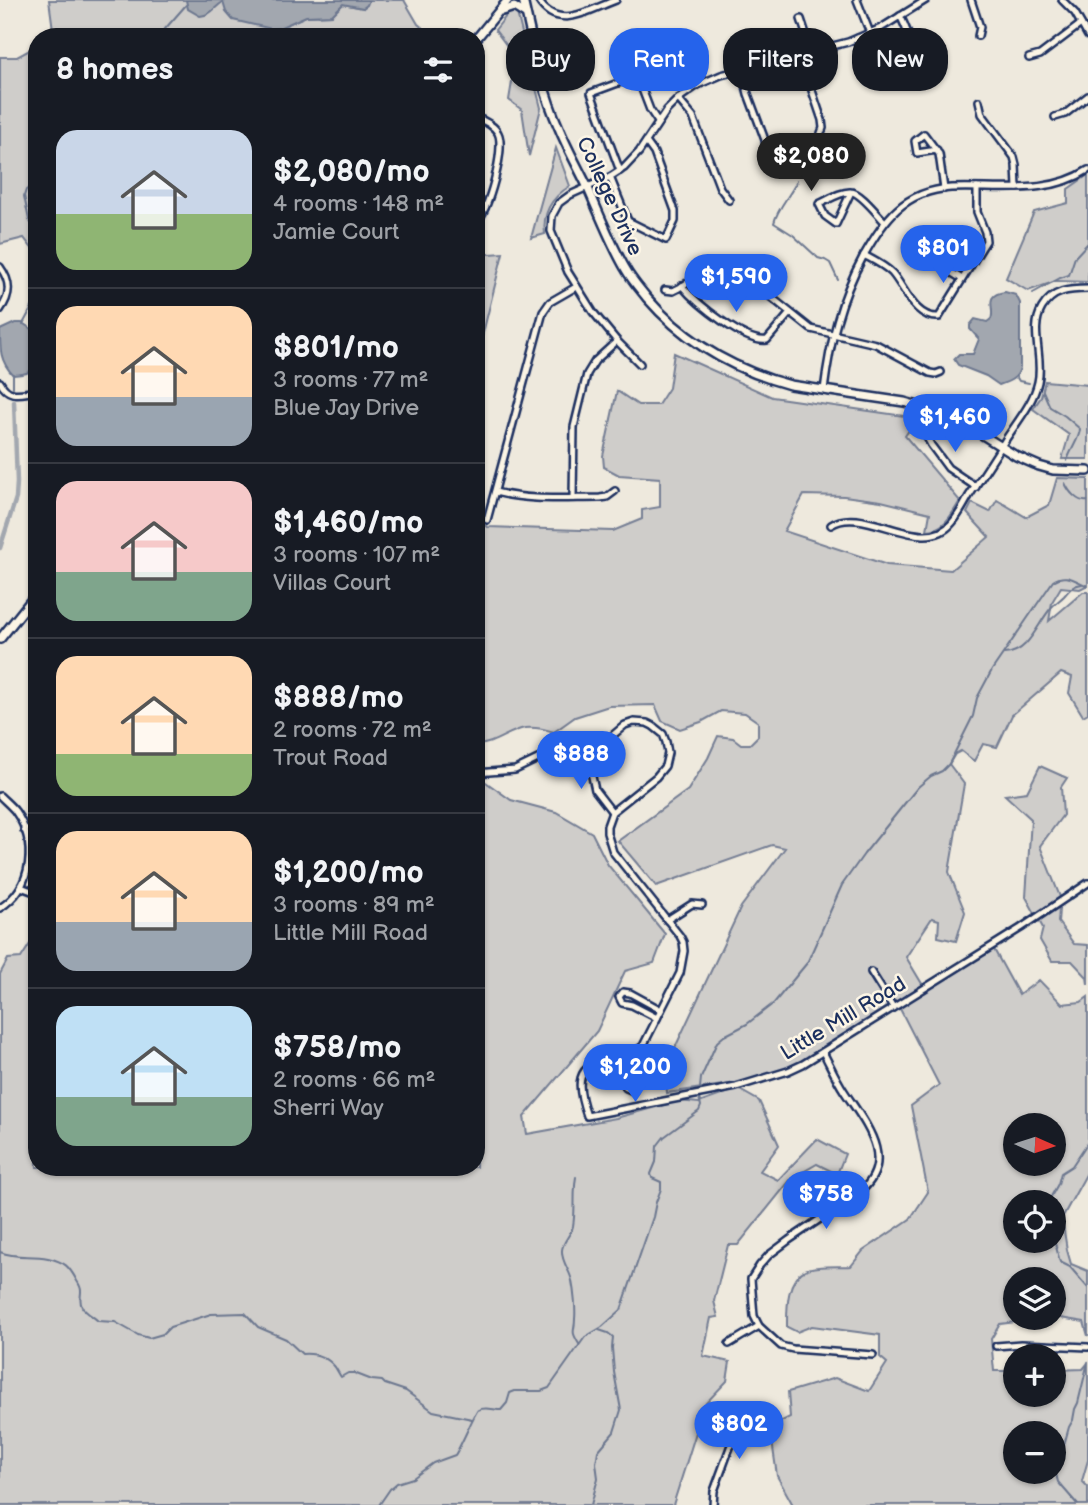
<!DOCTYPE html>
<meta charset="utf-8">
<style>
:root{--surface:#171b24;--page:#20242c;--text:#f1f3f6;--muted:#9ea1a6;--line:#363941;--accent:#2563eb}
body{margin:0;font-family:"Balsamiq Sans",sans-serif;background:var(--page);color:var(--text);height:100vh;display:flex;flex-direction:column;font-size:26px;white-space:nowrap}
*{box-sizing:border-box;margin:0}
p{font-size:23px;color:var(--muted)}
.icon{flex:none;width:38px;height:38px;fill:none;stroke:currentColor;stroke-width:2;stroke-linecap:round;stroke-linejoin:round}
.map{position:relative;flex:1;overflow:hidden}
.details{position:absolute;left:28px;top:28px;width:457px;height:1148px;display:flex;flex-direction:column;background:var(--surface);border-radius:28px;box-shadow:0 2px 5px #0004}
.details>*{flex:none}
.top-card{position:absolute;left:506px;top:28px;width:476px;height:63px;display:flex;gap:14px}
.needle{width:46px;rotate:93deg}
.buttons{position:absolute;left:1003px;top:1113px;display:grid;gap:14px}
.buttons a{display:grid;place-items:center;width:63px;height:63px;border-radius:50%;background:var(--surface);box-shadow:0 2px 5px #0004;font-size:35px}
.price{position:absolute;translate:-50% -60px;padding:0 16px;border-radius:24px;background:var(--accent);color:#fff;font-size:23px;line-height:46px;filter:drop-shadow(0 2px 4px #0008)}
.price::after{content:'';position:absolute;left:50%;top:42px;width:21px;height:16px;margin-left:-10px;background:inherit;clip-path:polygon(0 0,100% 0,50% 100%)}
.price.active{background:#222;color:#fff}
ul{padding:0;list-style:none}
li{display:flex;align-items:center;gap:21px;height:175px;padding:0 28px}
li+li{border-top:2px solid var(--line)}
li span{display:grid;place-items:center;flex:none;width:196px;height:140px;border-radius:21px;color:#555}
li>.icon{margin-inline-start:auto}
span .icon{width:84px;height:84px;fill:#fffc;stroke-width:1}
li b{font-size:30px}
h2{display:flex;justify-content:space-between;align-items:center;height:84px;padding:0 28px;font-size:30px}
.pill{padding:0 24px;border-radius:28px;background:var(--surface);box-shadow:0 2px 5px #0004;font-size:24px;line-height:63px}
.pill.active{background:var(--accent);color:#fff}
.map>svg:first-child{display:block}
.green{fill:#cfcdca;stroke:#757e94;stroke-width:2;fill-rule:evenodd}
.water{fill:#a2a7af;stroke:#6c778f;stroke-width:2}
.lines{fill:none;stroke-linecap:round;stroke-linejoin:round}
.stream{stroke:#6c778f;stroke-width:2}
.canal{stroke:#a2a7af;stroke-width:4.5}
.street-casing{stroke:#1b2f5e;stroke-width:10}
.secondary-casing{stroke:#1b2f5e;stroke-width:12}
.street{stroke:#fcf5e5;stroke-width:5}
.secondary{stroke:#fcf5e5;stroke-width:7}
.labels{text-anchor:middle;stroke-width:5;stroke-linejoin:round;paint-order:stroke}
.street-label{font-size:21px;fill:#1b2f5e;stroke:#fcf5e5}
</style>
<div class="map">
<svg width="1088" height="1505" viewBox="0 0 1088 1505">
<rect width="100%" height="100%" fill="#eee9dd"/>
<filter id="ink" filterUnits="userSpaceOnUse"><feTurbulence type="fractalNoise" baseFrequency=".0143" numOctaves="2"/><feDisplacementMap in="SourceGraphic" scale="14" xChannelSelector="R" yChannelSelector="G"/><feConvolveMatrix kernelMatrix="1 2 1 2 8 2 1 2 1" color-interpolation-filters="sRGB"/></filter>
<g filter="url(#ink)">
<g class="green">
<path d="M49,0h140l34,2 56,26 27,-12 26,-1 11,-11 20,4 1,-8h40l14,24 16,13h-380z"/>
<path d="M515,5l26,103 -12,48 -7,-46 -13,-10 7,-42 -21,-28z"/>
<path d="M37,46v209l-13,-17 -24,6v-187h17z"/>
<path d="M556,148l14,38c-18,11 -28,26 -25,48l-14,4z"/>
<path d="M1088,175v107l-32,-1 -28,10 -22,-13 28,-66 34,-9v-14z"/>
<path d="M503,253l-27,108v-106z"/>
<path d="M674,353l98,44 146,21 -13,18 55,65c-9,14 -15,28 -33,29l3,-17 -49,-12 -37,-5 -40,-1 -20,36 103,34 64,5 38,-33 -22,-24 5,-10 18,9 7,-12 29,17 23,-12 8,-27 31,1v106l-8,4 -19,-2 -9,15 -3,19 34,-29h5v121l-5,3 -14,-23 3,-16 -11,-4 -49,42 -15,32 -14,-3 -9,17 -13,-10 -6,3 -6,10 15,20 -15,88 16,40 -9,29 -18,-4 1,-17 -7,-2 -26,39 18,30 67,-43 28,51 20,-15 23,24 19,-2 7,-5v174l-26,47 5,32 4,14 17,7v65l-4,-14 -30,-5v-38h-39v39h33l-48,6 -9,15 3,32h21v24h39v-25l29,-1 5,-6v97l-6,21 6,6v18h-295l-16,-29 -7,-49 20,-10 -2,-25 47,-14 34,13 18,-28 -7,-6v-22l-68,-9 -15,6 -10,-5c0,-19 -1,-47 18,-57 10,-5 35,-3 46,-4l12,-15 47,-32 18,-27 -17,-86 28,-21 -42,-82 -117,74 -113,16 -2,-24 76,-162 44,-59 -13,-3 -116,41 -38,-45 70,-51 20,-32 10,-22 15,2 8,6h9l8,-8v-14l-13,-9 -24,-2 -20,11 -21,7 -18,-8 -7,-16 -46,1 -34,11 -21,15c-9,-3 -19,-5 -29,-4 -17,3 -31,17 -49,17v-222l12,4 125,4 29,-12v-9l18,-3v-29l-41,-3 -15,-8 -1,-11 14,-65 21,14h20l11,-17zM1015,1125h39v39h-39zM1015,1202h39v39h-39zM1015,1433h39v39h-39z"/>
<path d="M1045,381l43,4v74h-26l7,-24 -36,-26 8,-12z"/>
<path d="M1040,766l27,12 -6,9 2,28 -23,31 20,51 -2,25 16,22 14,1v39l-1,-7 -15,-16h-20l-12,-21 3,-12 -17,-31 5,-78 -26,-24 22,-3z"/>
<path d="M483,780l28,20 45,12 36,21 16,32 57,69 -11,29 -29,8 -28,60 -73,86 3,17 89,-16 62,-17 21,2 39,-14 21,12 20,44 -19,26 18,9 39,-41 28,15 -8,20 -20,-10 -26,15 -53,66h-10l-14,56 4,16 -7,1 -8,38 27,6 -3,19 -22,23 -32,101h-673v-531l8,-15 13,-1 16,-25v234h439v-386z"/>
</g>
<g class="water">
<path d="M186,0h183l-2,5 -4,3 -20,-4 -11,11 -26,1 -27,12 -7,1 -39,-9 -7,-8 -3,-10c-10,6 -10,12 -23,14l-12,-7z"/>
<path d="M1005,292l11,3 4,8v64c-1,11 -12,15 -21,18l-13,-9 -28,-11 -4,-6 5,-5h14l6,-15 -9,-10v-4l5,-6 12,3c1,-1 3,-2 4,-3 5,-10 -9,-24 14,-27z"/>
<path d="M15,323h7l13,8c2,8 2,34 -5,40 -4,4 -11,3 -17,4 -13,-14 -13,-25 -13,-45z"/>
</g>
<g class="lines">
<g class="stream">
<path d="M154,37l11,-8 21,-24"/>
<path d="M797,181c-6,13 -20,28 -23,42l19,12 25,23 7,2 5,3 8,17"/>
<path d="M37,183l-11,7 -2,6 5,24 8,12"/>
<path d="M1033,293l27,-15 9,-3 6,-18 13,-14"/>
<path d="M23,324l14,-26"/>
<path d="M13,374v13"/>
<path d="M1016,376l3,5 10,2"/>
<path d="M1043,391l7,16 15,9 15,13c0,9 -10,21 -13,32"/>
<path d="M1065,483c4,9 13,20 23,18"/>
<path d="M1004,654c25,-1 33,-30 47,-46 4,-5 9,-8 13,-12 6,-7 9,-11 18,-12"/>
<path d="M576,1177c-3,17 0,32 -3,49 -2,9 -10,15 -11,24 -1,12 8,20 10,31 2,10 4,28 3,38 0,14 -5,10 4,25"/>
<path d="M1048,1202l10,-18 3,-11 11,-7 16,-24"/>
<path d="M1054,1239l6,23 10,5 18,21"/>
<path d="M0,1252c17,7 31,2 48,6 17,4 21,8 29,23 2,3 4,6 4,10 0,6 -2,10 1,16 4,6 11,9 16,14l17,1 23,13 11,3 14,-4 7,-7 41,-13 34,-1 13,14 28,12 16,15c12,-1 24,2 33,13 2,3 4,7 6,10l7,-4h6l18,7 10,1 3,3 21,7 27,20 39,8"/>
<path d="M379,1505l11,-16 7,-6 16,-5 20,-15 22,-8c5,-7 20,-43 23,-45 7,-4 16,0 23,0l6,-7 3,-10 5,-2h26l8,-3 36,-51 17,-10 19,-17 32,-93 3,-15 5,-13v-7l-9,-4 -1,-4 5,-12 1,-16 7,-9 35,-26 2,-5 -2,-8 2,-20 16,-36 7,-6 23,-12 27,-21 33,-40 35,-78 22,-31 54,-67 13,-11 11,-5 7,-7 24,-48 4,-18 15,-28 61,-89c13,-9 22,0 35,5"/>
<path d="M591,1505l7,-27 -2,-15 2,-12 16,-19 7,-22 -7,-38 -2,-24 1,-11 -5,-4 -9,-3"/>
<path d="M1078,1505l-20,-23 -2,-8 13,-47 4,-7 2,-11 3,-6 10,-41"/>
</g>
<path class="canal" d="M0,548l16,-50 1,-16 -3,-80"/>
<defs>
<g id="street">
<path d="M538,0c19,32 51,10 78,0"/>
<path d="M857,0l13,33"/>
<path d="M971,0l9,27 -2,9"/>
<path d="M1062,0l13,13 13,23"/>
<path d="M900,16c10,16 15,49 30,59"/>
<path d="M801,19l11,33"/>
<path d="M745,37l10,29"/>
<path d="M858,38l9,28 2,16"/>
<path d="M800,55l22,65 1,8 -2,5"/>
<path d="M688,57l10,28"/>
<path d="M1029,58l11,-3 41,-31"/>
<path d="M742,70l6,24 17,46 1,8 -1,6"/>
<path d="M678,99l15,18 27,71 9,12"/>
<path d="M979,101l3,13 32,43 2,8 1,23"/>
<path d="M476,117c8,4 18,8 22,16 8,15 -10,80 -22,90"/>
<path d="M1055,117l10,-3 23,-18"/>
<path d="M937,150l-20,3 -2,-12 9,-7 15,20 5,35"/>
<path d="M620,171l-29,-78 46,-17 13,34 8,12"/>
<path d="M610,177l18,44 38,19 9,-19v-10l-21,-58 -8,-11"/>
<path d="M851,192l-15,32 -11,-8 -6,-12c9,-4 22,-13 32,-12 9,0 26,22 33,29"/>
<path d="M932,238l-2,7 14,23 18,11"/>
<path d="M864,255c9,5 20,10 28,18 13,15 23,46 47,44l47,-76 -1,-9 -8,-20v-24"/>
<path d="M0,267c11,15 11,28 0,43"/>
<path d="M682,286c14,17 64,58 85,54l23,-27"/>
<path d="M665,290l8,1 6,-3 40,-25 8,-1 84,67 65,15 54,29 6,1 5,-2"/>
<path d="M640,364l-23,-23 -24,-29 -25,-40 -17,-41 1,-15 7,-13 11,-8 40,-18 14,-9 15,-16 28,-42 11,-11 20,-14 23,-10 127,-33 33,-14 45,-28"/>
<path d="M0,382c9,17 21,11 37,9"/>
<path d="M824,390c6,-48 16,-91 39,-133 21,-38 41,-66 88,-69 46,-2 97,8 137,-18"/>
<path d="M923,430l8,15 17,23 28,19"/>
<path d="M495,492c34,9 69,6 105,6l7,-1 8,-6"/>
<path d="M573,498l1,-71 13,-53 8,-13 22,-20"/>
<path d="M487,520l56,-208 7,-10 26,-15"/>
<path d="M831,525c32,-22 93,33 121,-2 7,-8 12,-18 17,-27 12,-18 24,-36 35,-54 12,-19 29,-38 34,-60 6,-24 -9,-52 4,-74 11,-18 27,-19 46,-19"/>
<path d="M587,754l8,36 17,22"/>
<path d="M476,773l39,-3 27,-13 19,-4 26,1 12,-7 26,-22 9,-3 13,1 6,3 10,8 3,8 2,11 -3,13 -9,11 -44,35 -5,14v7l6,19 67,84 3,6 1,9 -4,22 -37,73c-8,7 -20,9 -31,11 -38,8 -36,28 -25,59l149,-29 52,-16 15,-7 218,-136 67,-45"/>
<path d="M0,796c5,5 11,10 15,15 23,32 18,76 -15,97"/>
<path d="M24,830l13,-4"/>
<path d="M21,887l16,6"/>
<path d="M667,920l25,-16 10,1"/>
<path d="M871,972l22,35"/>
<path d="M657,1018l-25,-13 -10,-2 -3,-6 4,-5 7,1 31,17"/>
<path d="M823,1052c7,13 13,27 21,39 20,31 54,69 16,101l-71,48 -20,15 -9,10 -9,14 3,37 5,10 22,20 12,3 80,6"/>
<path d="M618,1056l8,32 7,3 2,-8 -9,-29"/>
<path d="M729,1344l30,-18"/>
<path d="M996,1346l25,-2 67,3"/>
<path d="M713,1505l1,-14 29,-79"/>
</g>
<g id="secondary">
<path d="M523,0c10,43 18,88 36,128 8,20 19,39 28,58 12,27 23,56 38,82 6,11 14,20 22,30 38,44 87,72 143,87l114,17 22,6 55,26 35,22 23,10 14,4 35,1"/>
<path d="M502,11l12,-4 11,7"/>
<path d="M476,39l32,-39"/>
<path d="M0,639l37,-46"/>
</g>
</defs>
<use href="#street" class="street-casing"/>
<use href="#secondary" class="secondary-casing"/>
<use href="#street" class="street"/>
<use href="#secondary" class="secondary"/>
</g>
</g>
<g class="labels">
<g class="street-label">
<text transform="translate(610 196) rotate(65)" y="7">College Drive</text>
<text transform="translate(843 1018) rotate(-31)" y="7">Little Mill Road</text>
</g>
</g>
</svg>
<div class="buttons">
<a><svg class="needle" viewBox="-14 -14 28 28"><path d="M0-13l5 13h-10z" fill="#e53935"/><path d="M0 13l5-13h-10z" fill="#9ea1a6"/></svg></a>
<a><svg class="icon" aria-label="locate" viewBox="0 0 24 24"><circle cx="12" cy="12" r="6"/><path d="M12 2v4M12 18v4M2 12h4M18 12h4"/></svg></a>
<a><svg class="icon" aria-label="layers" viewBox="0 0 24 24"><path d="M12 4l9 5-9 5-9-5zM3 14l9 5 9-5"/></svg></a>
<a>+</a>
<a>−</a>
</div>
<b class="price active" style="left:811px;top:193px">$2,080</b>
<b class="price" style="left:943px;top:285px">$801</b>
<b class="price" style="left:736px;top:314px">$1,590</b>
<b class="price" style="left:955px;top:454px">$1,460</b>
<b class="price" style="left:581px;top:791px">$888</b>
<b class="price" style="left:635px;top:1104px">$1,200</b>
<b class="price" style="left:826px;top:1231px">$758</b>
<b class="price" style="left:739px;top:1461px">$802</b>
<div class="top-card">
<a class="pill">Buy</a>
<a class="pill active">Rent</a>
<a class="pill">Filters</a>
<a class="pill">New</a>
</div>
<section class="details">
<h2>8 homes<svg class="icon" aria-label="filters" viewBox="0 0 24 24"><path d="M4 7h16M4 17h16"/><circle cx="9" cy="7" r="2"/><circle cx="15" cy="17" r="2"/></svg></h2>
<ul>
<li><span style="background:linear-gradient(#c9d6e8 60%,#8fb573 0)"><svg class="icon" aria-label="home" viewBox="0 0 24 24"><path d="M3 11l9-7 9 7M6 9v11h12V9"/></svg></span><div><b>$2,080/mo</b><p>4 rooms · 148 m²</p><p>Jamie Court</p></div></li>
<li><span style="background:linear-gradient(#ffd9b3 65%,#9aa5b1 0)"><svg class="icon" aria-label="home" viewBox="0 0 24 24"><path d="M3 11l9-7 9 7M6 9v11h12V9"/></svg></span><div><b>$801/mo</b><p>3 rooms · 77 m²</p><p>Blue Jay Drive</p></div></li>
<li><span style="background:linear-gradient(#f6c9c9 65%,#7fa58c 0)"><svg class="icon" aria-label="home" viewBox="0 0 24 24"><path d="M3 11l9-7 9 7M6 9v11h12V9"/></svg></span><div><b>$1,460/mo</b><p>3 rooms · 107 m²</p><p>Villas Court</p></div></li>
<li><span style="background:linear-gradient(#ffd9b3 70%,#8fb573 0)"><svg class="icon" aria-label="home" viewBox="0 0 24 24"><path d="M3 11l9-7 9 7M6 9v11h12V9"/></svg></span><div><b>$888/mo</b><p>2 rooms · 72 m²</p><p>Trout Road</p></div></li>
<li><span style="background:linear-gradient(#ffd9b3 65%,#9aa5b1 0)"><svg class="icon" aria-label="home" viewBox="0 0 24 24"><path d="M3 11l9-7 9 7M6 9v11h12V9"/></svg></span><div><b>$1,200/mo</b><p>3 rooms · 89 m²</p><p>Little Mill Road</p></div></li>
<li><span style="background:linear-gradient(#bfe0f5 65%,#7fa58c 0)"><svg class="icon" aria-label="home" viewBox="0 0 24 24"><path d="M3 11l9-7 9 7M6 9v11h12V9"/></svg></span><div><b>$758/mo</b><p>2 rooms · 66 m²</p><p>Sherri Way</p></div></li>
</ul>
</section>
</div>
